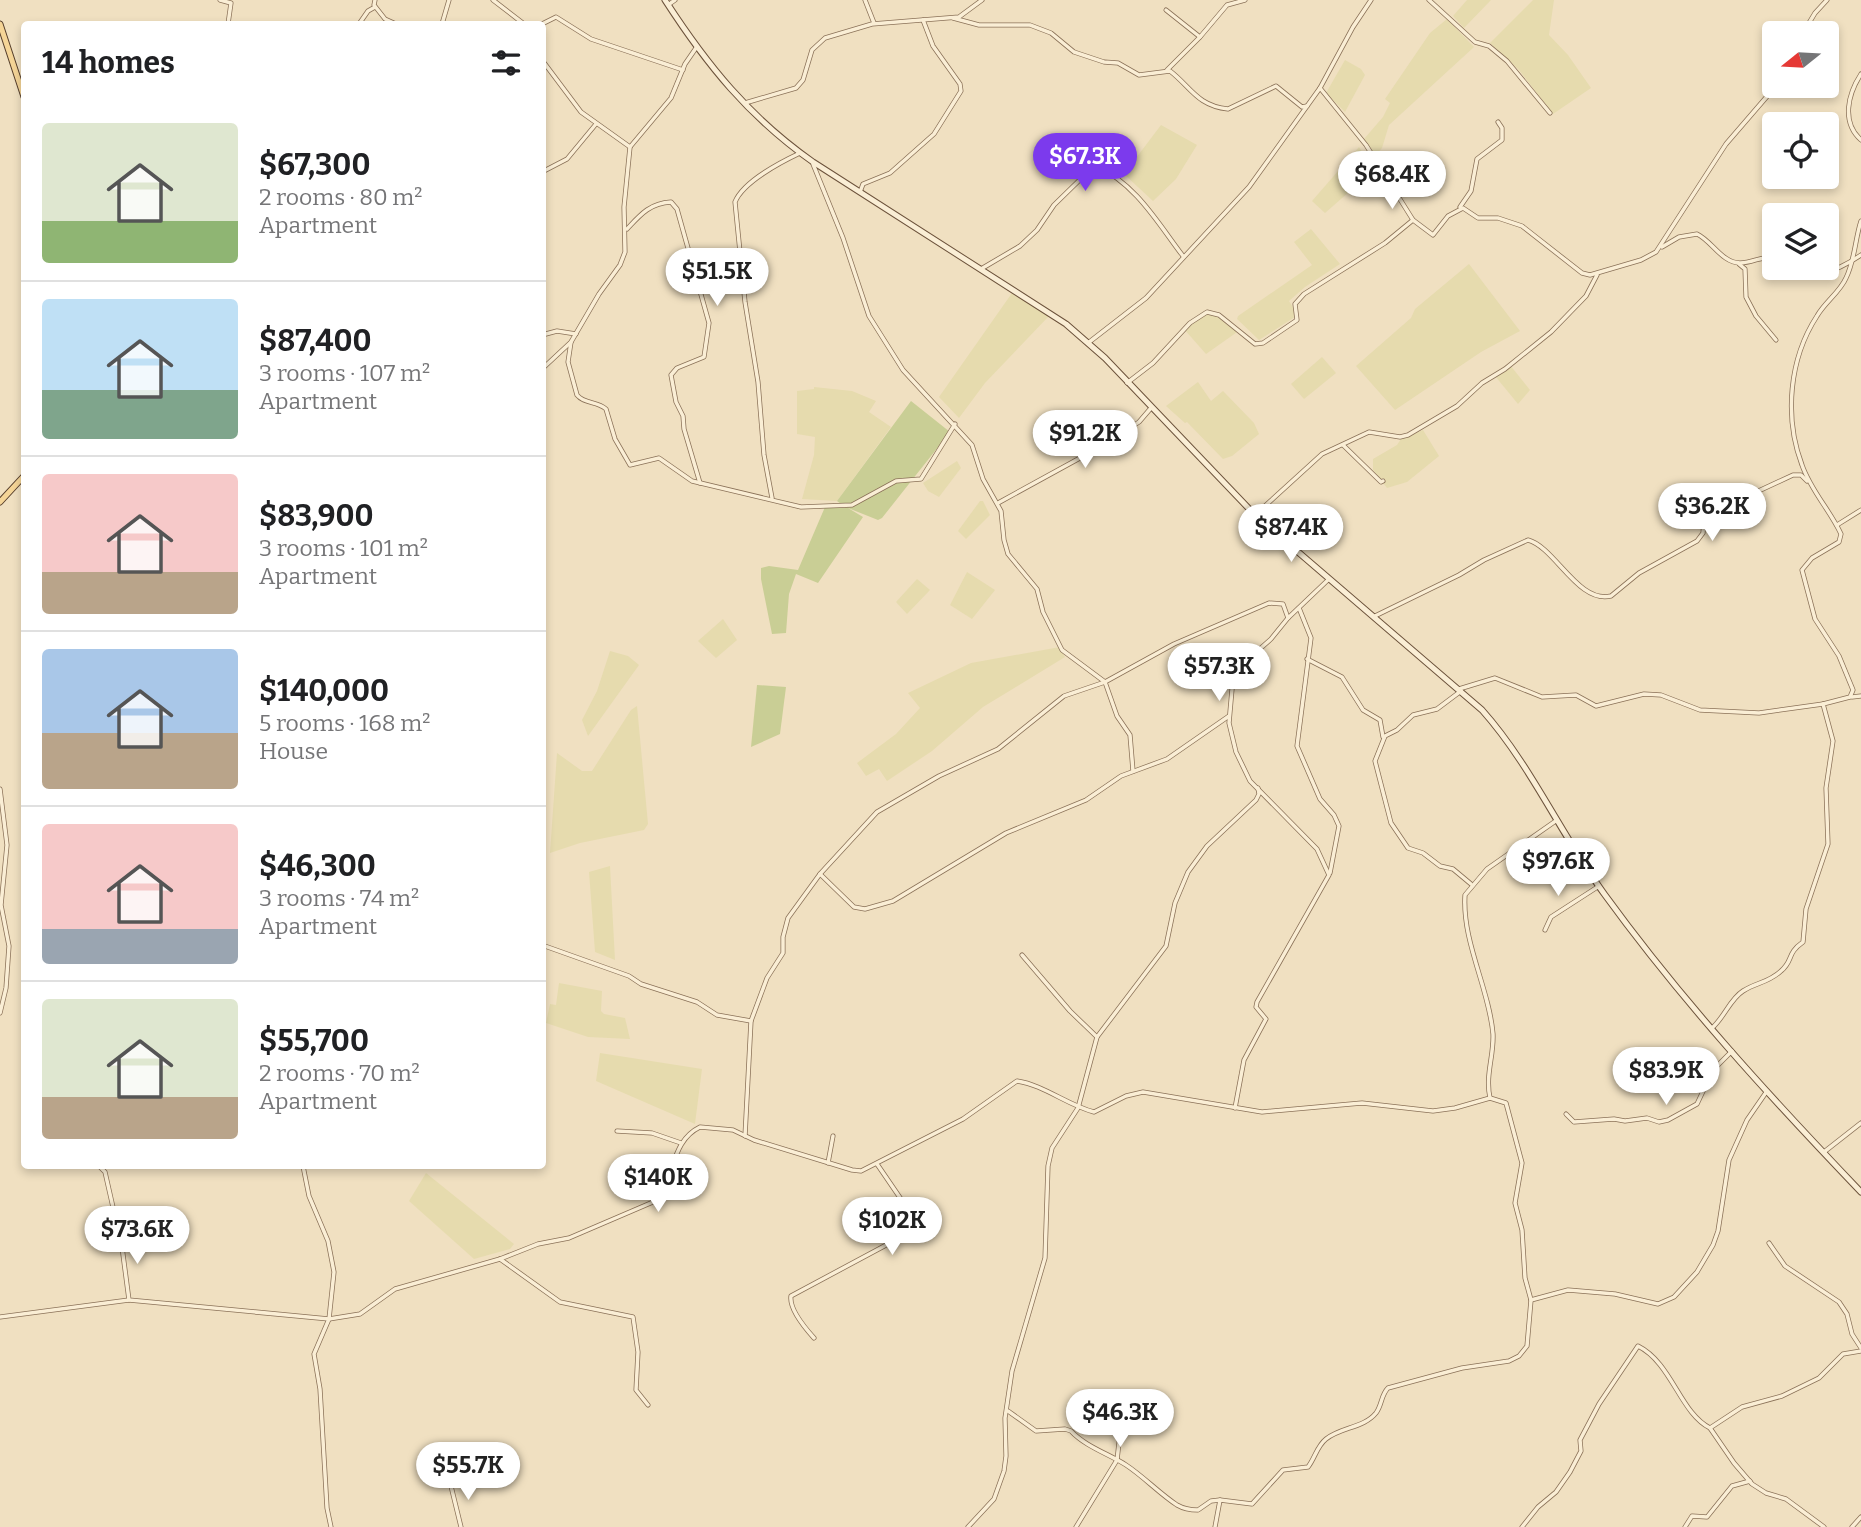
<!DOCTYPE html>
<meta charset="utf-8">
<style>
:root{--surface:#fff;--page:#f6f6f6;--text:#202124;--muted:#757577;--line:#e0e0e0;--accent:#7c3aed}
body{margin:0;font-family:Bitter,serif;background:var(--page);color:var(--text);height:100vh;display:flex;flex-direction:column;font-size:26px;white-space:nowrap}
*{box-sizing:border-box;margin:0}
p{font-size:23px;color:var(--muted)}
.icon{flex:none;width:38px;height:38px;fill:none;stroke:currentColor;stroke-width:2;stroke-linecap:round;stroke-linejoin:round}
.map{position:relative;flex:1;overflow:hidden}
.drawer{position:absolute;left:21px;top:21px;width:525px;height:1148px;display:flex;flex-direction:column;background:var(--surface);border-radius:7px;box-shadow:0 4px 10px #0003}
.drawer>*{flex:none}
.needle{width:46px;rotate:252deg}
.controls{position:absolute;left:1762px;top:21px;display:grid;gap:14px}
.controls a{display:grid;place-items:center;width:77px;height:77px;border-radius:7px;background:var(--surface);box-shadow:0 4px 10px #0003;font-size:35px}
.price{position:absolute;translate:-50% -60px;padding:0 16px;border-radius:24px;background:#fff;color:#222;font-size:23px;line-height:46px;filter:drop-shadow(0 2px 4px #0008)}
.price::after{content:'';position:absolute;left:50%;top:42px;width:21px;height:16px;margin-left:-10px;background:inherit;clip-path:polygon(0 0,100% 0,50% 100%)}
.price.on{background:var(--accent);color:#fff}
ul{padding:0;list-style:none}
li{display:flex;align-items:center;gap:21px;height:175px;padding:0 21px}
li+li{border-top:2px solid var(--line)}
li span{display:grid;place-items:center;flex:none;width:196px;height:140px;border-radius:7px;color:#555}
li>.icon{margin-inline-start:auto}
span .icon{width:84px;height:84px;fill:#fffc;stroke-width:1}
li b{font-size:30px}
h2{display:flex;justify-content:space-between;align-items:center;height:84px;padding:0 21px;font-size:30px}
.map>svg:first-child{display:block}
.farmland{fill:#e6dbae}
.green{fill:#c9ce95}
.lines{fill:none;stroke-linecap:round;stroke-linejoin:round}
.street-casing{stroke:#8a7158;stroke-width:5}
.secondary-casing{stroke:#6c523b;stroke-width:7}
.primary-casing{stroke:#573f2c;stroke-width:7}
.street{stroke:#faeed5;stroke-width:3.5}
.secondary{stroke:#faeed5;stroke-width:5}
.primary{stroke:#f5d597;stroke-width:5}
</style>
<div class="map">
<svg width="1861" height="1527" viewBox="0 0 1861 1527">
<rect width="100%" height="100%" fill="#f0e0c1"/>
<g class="farmland">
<path d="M1467,0h24l-27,28 -11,-12z"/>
<path d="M1533,0h21l-5,35 19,20 23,33 -38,26 -34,-44 -29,-27z"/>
<path d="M1447,19l27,28 -85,78 -7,23 -7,8 -11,-17 19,-22 7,-14 -5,-4 45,-66z"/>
<path d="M1345,60l16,9 4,6 -20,37 -19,-19z"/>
<path d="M1161,125l36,20 -21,34 -23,22 -29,-27z"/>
<path d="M1359,147l15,23 -49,43 -13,-12z"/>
<path d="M1311,229l29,35 -35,23 -16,14 9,14 -39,25 -22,-21 1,-3 74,-51 -18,-23z"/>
<path d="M1469,264l51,67 -39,21 -86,58 -39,-44 55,-48 4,-9z"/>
<path d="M1012,293l37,23 -64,67 -26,35 -20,-21z"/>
<path d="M1209,311l10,4 21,15 -34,24 -22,-25z"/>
<path d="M1322,357l14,16 -32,26 -13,-15z"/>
<path d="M1510,365l20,25 -12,14 -23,-28z"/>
<path d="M1198,382l13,19 12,-10 31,32 5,11 -27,22 -9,3 -36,-37 -2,1 -19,-17z"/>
<path d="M814,387l38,4 24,10 -7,11 22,15 -54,74 -35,-2 12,-44 1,-18 -18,-3v-43l17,-2z"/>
<path d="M1423,430l16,26 -32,26 -20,6 -14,-18v-11l24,-14 4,-6z"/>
<path d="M957,461l4,7 -22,29 -11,-6 -5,-8z"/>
<path d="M980,501h3l7,14 -24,24 -8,-8z"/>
<path d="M967,572l28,18 -23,29 -22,-14z"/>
<path d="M917,579l13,11 -23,24 -11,-12z"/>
<path d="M723,619l14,21 -21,18 -18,-17z"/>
<path d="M1060,647l5,10 -82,50 -51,44 -45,30 -8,-12 -13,7 -9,-13 39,-29 24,-26 -12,-15 63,-30z"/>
<path d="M610,651l18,5 11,9 -51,71 -6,-16 15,-29z"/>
<path d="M637,706l11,118 -4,6 -64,13 -30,10 7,-100 25,18h10l39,-61z"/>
<path d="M610,866l5,94 -20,-8 -6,-80z"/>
<path d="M559,983l43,8 -1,20 3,3 21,4 5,21 -42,-2 -42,-14 4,-19 6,1z"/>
<path d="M600,1053l102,16 -7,55 -99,-43z"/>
<path d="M426,1173l88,71 -4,5 -36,10 -65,-58z"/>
</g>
<g class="green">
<path d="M911,401l39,31 -68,86 -4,2 -30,-12 15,9 -45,66 -22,-9 -7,20 -3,39 -14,1 -11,-55v-11l8,-2 29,4 27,-63 21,1 -9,-7z"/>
<path d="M757,685l29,2 -6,47 -29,13z"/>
</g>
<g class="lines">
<defs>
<g id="street">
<path d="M220,0l11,3 -3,21"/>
<path d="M375,0l-1,5 11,14 11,5"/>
<path d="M493,0l31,24"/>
<path d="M865,0l9,23"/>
<path d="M1429,0l46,42 14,4 18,15 43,52"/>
<path d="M668,5l7,-5"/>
<path d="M1166,10l34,27"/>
<path d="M953,18l26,7h51l21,8 23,19 30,10 14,1 21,12 31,-4c20,15 27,35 58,38l48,-23 26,21 5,-1"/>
<path d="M359,24l9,-13 7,-4"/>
<path d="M442,24l7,-24"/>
<path d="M542,24l14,-7 35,22 92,31"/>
<path d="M1803,33l12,-20 12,-13"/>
<path d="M542,60l39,52 49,35"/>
<path d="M1167,70l33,-33 27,-32 18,-5"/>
<path d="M1861,74c-13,20 -20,48 0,66"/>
<path d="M1320,88l46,57 47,75 20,15 15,-19 15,-8 15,10h20l24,8 60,47 8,2 51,-15 15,-8 70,-108 50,-58"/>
<path d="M745,103l51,-15 7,-8 9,-30 13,-12 47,-14 87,-7 23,-17"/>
<path d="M813,164l30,74 26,78 34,54 69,75 11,34 18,32 3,29 4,14 29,35 6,23 19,38 43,32 12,34 13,19 3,36"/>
<path d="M542,172l25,-13 29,-35"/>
<path d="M860,192l3,-8 27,-11 44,-39 27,-43 -1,-7 -27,-38 -10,-26"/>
<path d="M1460,207l11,-16 6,-32 25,-19v-12l-4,-6"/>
<path d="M627,229c13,-14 23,-26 44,-27l6,7 32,114 -5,34 -27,11 -6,7 5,27 7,14 1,13 16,54"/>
<path d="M1662,247l17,-10 18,-3c15,7 25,29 43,29 12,0 22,-7 34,-6"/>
<path d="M1739,264l6,5 1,28 10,19 20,24"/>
<path d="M1780,268c18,22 62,0 81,-13"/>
<path d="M981,269l39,-23 17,-16 17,-25 41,-40c42,20 62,57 88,91"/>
<path d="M542,335l15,-4 19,3"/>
<path d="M571,342l-3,20 9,33c7,9 20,6 29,14l9,30 15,26 29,-7 33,23 109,26 51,-2 44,-24 25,-2 34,-55"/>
<path d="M1088,343l58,-45 103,-111 71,-99 33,-61 18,-27"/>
<path d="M542,369l29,-27 28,-48 21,-29 5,-13 -1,-45 6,-60 41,-49 14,-34 11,-16"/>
<path d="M1127,383l26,-20 37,-40 17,-11 12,3 36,29 8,-1 34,-23 -2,-16 9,-10 81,-51 28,-23"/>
<path d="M1343,445l38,37 2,-1"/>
<path d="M772,498l-8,-43 -6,-73 -13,-80 -10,-100c8,-20 46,-40 65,-49"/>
<path d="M998,503l102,-56 39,-25 12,-14"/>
<path d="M1255,515l67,-61 47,-22 31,5 8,-2 49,-29 25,-23 23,-14 46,-37 35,-36 11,-21"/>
<path d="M1837,525l24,-15"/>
<path d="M1299,608l12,30 -14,108 23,53 14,16 5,11 -9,47"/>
<path d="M1375,616l84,-41 25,-15 44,-20c27,7 50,64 83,56l28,-23 58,-32 6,-8 1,-14 5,-5 84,-39h8l6,6"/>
<path d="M1307,659l35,18 21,33 17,10 3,17"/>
<path d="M1459,689l36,-11 47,19 34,-2 20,11 48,-12 17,1 39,15 59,3 64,-9"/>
<path d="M1461,691l-24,18 -24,6 -16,15 -12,6 -10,25 16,62 17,25 15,5 17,13 13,3 18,15"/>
<path d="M1852,697l9,-1"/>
<path d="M0,789l7,56 -6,60 8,41 -3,42 -6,25"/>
<path d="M820,874l34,33 11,2 28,-8 113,-68 80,-33 35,-24 46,-17 62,-43"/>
<path d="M1545,930l6,-13 48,-31"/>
<path d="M542,945l87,31 12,8 56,18 20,13 34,6"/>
<path d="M1022,955l48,56 27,26"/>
<path d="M1712,1028c12,-10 18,-29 31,-37 14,-9 25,-8 38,-20 13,-11 5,-17 22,-29l3,-33 22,-65 -2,-56 7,-47 -10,-37 27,-7 3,-7 -14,-34 -24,-37 -13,-49 10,-12 27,-16 2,-8c-11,-24 -30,-43 -39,-69 -18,-48 -13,-106 15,-149 8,-14 23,-24 29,-38 9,-18 9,-39 15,-57"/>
<path d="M1490,1098c-5,-23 4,-42 3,-64 -4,-46 -31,-92 -28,-139l22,-26 70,-49"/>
<path d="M1235,1108l9,-48 22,-41 -10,-12 1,-5 72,-127 -12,-26 -67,-68 -14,-29 -7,-29 4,-45 4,-9 34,-30 17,-21 41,-39"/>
<path d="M1566,1114l8,8 40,-3 11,2 22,-3 12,4 9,-2 29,-16 16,-34 19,-19"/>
<path d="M617,1131l35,2 29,10"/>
<path d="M745,1136l6,-115 16,-43 16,-25v-16l5,-19 32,-44 57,-62 62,-36 59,-27 66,-53 41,-14 69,-38 95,-41 14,1 5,14"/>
<path d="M1824,1152l37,-29"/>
<path d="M828,1163l5,-27"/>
<path d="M99,1166l6,6 17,75 7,53 200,19 31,-5 35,-25 105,-30 38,-15 31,-6 84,-36c23,-21 16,-60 47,-75l33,3 21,10 98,30 9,1 102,-52 54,-38c27,4 50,24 77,31l32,-16 17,-4 119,20 100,-9 71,8 22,-3 35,-10 16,5 16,60 -7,40 7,27 3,48 6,22 -4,46 -8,10 -10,5 -47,7 -74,20c-7,7 -6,17 -12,25 -12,15 -35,14 -50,26 -9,7 -11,19 -18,28l-25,3 -31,34 -32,-4 -5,27"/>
<path d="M303,1166l6,30 19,45 6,31 -5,47 -15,35 6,35 7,119 4,19"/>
<path d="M1769,1243l16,23 54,36 8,12 5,20 9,14"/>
<path d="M500,1259l60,43 73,15 5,35 -2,38 12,15"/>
<path d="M1531,1300l37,-10 47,4 43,10 16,-7 23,-25 16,-27 5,-14 11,-71 18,-40 20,-29"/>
<path d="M0,1317l129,-17"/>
<path d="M814,1338c-9,-10 -25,-29 -23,-42l125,-67 -11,-24 -28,-41"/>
<path d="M1008,1411l28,20 29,-2 6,2c15,16 38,23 55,34 17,11 34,29 51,40 7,4 13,5 21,5l13,-9 9,-1"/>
<path d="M1710,1428l24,35 18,21 14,9 20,6 38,28"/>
<path d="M450,1482l11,45"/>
<path d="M968,1527l26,-28 10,-28 2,-15 -1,-38 7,-47 33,-113 3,-92 4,-18 26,-40 19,-71 69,-91 9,-43 13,-31 19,-26 49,-46 3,-6 -1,-6"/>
<path d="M1076,1527l41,-67 3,-26"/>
<path d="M1522,1527l16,-20 18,-15 14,-20 11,-21 -1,-11 19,-36 39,-58c34,17 42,67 72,82l32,-21 40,-11 37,-18 24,-24 18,-3"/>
<path d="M1685,1527l7,-11 15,1 25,-31 18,-5"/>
<path d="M1852,1527l9,-10"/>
</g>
<path id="secondary" d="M665,0c42,65 84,117 148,162l253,162 39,34 150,157 227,195c49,55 79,125 123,185 77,106 166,203 256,297"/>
<g id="primary">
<path d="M0,24l24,73"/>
<path d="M0,502l24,-26"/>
</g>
</defs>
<use href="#street" class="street-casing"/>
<use href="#secondary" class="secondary-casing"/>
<use href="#primary" class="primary-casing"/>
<use href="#street" class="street"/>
<use href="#secondary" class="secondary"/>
<use href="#primary" class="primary"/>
</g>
</svg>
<div class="controls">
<a><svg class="needle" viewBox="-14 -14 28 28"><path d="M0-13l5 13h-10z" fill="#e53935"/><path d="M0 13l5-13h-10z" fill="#757577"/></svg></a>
<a><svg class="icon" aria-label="locate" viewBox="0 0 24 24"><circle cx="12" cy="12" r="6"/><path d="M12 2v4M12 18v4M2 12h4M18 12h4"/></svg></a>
<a><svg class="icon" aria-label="layers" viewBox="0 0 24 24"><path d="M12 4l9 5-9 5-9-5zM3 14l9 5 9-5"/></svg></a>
</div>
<b class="price on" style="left:1085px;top:193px">$67.3K</b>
<b class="price" style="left:1392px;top:211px">$68.4K</b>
<b class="price" style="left:717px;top:308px">$51.5K</b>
<b class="price" style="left:1085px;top:470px">$91.2K</b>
<b class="price" style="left:1712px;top:543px">$36.2K</b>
<b class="price" style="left:1291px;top:564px">$87.4K</b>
<b class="price" style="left:1219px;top:703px">$57.3K</b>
<b class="price" style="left:1558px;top:898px">$97.6K</b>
<b class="price" style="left:1666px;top:1107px">$83.9K</b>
<b class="price" style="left:658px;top:1214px">$140K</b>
<b class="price" style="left:892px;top:1257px">$102K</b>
<b class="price" style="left:137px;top:1266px">$73.6K</b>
<b class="price" style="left:1120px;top:1449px">$46.3K</b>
<b class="price" style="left:468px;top:1502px">$55.7K</b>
<section class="drawer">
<h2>14 homes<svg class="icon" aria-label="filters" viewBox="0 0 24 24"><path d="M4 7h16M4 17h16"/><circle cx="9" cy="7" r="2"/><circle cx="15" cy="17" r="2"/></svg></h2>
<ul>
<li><span style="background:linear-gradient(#dfe7d0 70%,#8fb573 0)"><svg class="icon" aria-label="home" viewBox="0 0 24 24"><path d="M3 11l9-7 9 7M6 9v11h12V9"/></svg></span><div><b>$67,300</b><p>2 rooms · 80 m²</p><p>Apartment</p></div></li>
<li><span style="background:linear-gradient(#bfe0f5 65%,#7fa58c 0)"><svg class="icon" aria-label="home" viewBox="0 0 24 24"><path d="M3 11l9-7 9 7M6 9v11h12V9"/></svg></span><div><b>$87,400</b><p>3 rooms · 107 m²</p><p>Apartment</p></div></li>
<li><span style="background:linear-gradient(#f6c9c9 70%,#b9a48a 0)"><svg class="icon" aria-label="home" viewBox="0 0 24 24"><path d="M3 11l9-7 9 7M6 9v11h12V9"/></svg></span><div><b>$83,900</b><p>3 rooms · 101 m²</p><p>Apartment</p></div></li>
<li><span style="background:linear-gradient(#a9c7e8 60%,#b9a48a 0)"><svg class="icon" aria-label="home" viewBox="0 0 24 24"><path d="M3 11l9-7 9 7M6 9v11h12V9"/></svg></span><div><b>$140,000</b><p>5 rooms · 168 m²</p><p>House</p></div></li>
<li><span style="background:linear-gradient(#f6c9c9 75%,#9aa5b1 0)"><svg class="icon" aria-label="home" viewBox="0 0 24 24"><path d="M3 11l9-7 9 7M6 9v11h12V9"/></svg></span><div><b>$46,300</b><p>3 rooms · 74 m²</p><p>Apartment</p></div></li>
<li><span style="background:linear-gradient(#dfe7d0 70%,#b9a48a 0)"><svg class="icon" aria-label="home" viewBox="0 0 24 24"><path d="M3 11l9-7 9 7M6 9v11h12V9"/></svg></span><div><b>$55,700</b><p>2 rooms · 70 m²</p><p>Apartment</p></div></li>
</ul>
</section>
</div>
